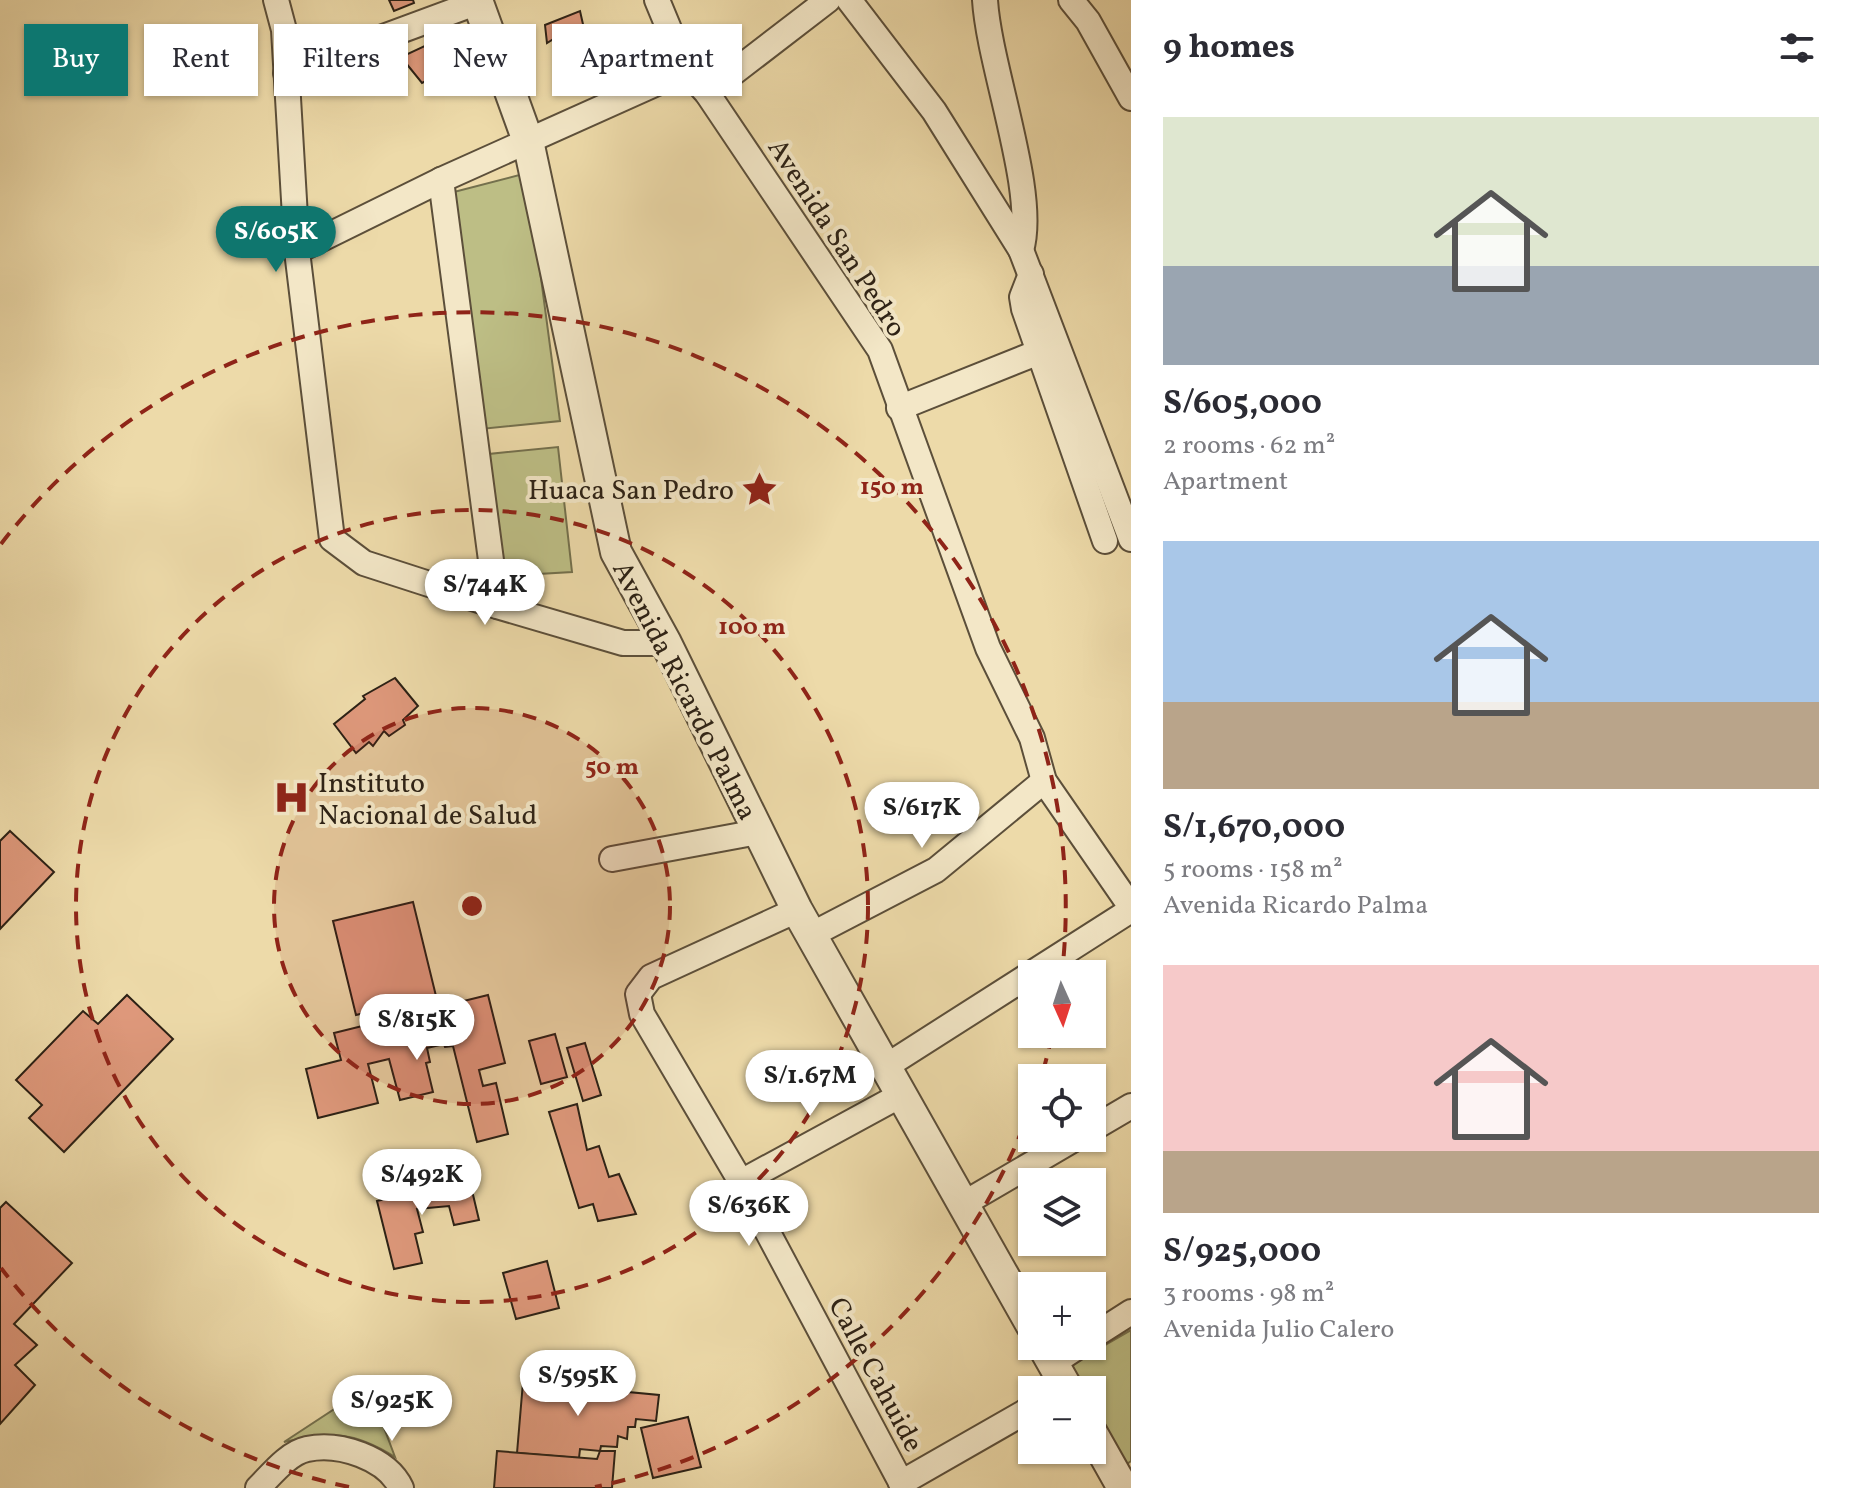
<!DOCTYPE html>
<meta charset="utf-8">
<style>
:root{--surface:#fff;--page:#f7f7f7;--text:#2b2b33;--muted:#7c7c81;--accent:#0f766e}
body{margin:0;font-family:Vollkorn,serif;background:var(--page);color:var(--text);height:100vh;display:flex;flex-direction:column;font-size:30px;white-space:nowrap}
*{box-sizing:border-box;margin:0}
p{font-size:26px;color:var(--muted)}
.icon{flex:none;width:44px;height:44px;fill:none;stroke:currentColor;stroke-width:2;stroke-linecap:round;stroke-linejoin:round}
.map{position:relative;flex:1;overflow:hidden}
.side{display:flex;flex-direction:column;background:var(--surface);width:720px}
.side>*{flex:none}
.guide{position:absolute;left:24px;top:24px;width:760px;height:72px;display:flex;gap:16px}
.needle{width:52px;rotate:177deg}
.tools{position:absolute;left:1018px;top:960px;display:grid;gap:16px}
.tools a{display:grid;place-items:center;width:88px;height:88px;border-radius:0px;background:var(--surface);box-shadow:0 2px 6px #0004;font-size:40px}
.price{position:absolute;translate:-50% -68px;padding:0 18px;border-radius:28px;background:#fff;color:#222;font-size:26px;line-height:52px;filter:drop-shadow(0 2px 4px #0008)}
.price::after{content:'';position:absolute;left:50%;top:48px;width:24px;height:18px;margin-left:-12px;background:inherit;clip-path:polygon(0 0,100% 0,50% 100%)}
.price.on{background:var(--accent);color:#fff}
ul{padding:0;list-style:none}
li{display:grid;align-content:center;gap:16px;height:424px;padding:0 32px}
li span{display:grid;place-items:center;height:248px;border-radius:0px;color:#555}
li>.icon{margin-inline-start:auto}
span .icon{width:144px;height:144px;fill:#fffc;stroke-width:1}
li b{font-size:34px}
h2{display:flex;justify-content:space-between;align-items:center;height:96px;padding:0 32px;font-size:34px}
.chip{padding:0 28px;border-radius:0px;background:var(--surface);box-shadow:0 2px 6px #0004;font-size:28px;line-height:72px}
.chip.on{background:var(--accent);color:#fff}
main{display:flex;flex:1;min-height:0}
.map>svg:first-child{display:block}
.green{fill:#bdbe85;stroke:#74704d;stroke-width:2}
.building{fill:#de987b;stroke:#2c2115;stroke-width:2}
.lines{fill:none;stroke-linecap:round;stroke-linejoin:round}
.minor-casing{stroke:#5c4f3a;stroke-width:28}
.tertiary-casing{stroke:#5c4f3a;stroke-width:34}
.minor{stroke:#f3e7c7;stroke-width:24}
.tertiary{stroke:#f3e7c7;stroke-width:30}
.ring{fill:none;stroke:#8f2418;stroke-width:4;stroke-dasharray:14 10}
.labels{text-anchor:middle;stroke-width:8;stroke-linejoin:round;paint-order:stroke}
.street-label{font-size:28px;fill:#2c2115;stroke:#f3e7c7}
.poi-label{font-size:28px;fill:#2c2115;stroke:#f3e7c7;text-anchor:end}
.centre{fill:#8f2418;stroke:#f3e7c7;stroke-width:4}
.ring-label{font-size:24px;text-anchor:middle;font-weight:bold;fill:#8f2418;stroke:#f3e7c7;stroke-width:8;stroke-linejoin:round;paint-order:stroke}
</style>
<main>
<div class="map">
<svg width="1131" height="1488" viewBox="0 0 1131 1488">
<rect width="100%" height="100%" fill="#eddaa9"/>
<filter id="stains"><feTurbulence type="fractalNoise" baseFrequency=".0025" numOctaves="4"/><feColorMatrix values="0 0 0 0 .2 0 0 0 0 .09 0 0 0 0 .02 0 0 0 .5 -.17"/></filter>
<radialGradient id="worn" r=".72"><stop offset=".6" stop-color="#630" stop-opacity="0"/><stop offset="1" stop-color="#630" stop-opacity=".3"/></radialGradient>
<g class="green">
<path d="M527,173l33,248 -79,8 -31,-236z"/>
<path d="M558,447l14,125 -70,4 -13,-122z"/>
<path d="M1131,1330v131l-4,3 -35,-59v-15h-9l-14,-24z"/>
<path d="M362,1391l10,5 23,61c-41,-26 -65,-26 -111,-15z"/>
</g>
<g class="building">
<path d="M389,0h24l1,3 -20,8z"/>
<path d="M580,11l14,62 -24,8 -10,-19 9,-11 -6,-18 -16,10 -2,-18z"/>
<path d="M459,30l14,27 -51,26 -21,-26z"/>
<path d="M395,678l23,28 -15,14 2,5 -16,11 -5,-5 -11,15 -4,-4 -13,11 -22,-29 31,-25 -2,-3z"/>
<path d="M10,831l44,41 -54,57v-88z"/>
<path d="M413,902l23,94 -80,19 -23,-94z"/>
<path d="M127,995l46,44 -109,113 -35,-34 13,-13 -26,-25 67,-69 15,13z"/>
<path d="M488,995l17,68 -26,7 4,16 13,-3 12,51 -31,8 -24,-96 -8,1 -1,-3 -17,4 3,14 -4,1 7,29 -33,8 -11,-41 -21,5 10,39 -60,15 -12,-49 35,-9 -7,-27z"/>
<path d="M555,1034l12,43 -26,7 -12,-43z"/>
<path d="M585,1043l16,52 -18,6 -16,-53z"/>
<path d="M577,1104l10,46 12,-4 10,31 10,-3 17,40 -38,7 -5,-17 -14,4 -30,-96z"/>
<path d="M469,1178l10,42 -25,5 -5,-19 -32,3 6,23 -8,2 7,29 -28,6 -17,-68z"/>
<path d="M6,1202l66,61 -58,61 23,21 -22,20 20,20 -35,39v-216z"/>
<path d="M547,1261l12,47 -43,11 -13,-46z"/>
<path d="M523,1382l136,13 -3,26 -20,-2 -1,8h-7l-1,12 -9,-3 -1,11 -16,-1 -1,5 -20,-2 -1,9 -62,-5z"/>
<path d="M688,1417l13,50 -48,11 -12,-50z"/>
<path d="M497,1451l100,8 3,-8h15l-3,37h-118z"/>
</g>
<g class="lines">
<defs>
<g id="minor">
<path d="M276,0l8,30 13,221 35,288 32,24 133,43 126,37h43"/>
<path d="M657,0l29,70 21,23 173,257 108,298 44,90 12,43 87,126"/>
<path d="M849,0l85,111 87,139 110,289"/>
<path d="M985,0c4,67 53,193 36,250"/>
<path d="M1071,0l17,21 43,77"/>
<path d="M286,73l192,-71"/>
<path d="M707,93l121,-93"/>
<path d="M441,180l56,426"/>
<path d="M297,251l144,-71 245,-110"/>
<path d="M1031,274l-9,23 2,12 81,232"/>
<path d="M899,408l140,-56"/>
<path d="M612,859l146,-27"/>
<path d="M797,910l-146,67 -13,17 4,20 99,168 163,306"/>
<path d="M811,935l125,-65 108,-89"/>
<path d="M885,1067l246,-157"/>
<path d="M1092,1129l39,-23"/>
<path d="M741,1182l160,-87"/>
<path d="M963,1204l113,-66"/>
<path d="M1092,1337l39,-25"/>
<path d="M1053,1363l26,-17"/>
<path d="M901,1483l131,-75"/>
<path d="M258,1488c13,-13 30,-35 49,-39 32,-7 80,9 94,39"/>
</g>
<g id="tertiary">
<path d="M477,0l51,141 88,411 50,91 131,267 235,416"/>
<path d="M1043,1346l25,44"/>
<path d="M1092,1433l31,55"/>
</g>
</defs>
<use href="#minor" class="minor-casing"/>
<use href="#tertiary" class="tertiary-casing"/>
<use href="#minor" class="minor"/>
<use href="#tertiary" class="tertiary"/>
</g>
<circle cx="472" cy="906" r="198" fill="#8f2418" fill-opacity=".12"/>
<g class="ring">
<circle cx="472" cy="906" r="198"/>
<circle cx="472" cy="906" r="396"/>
<path d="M1052 1035A594 594 0 0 1 1042 1075M1032 1104A594 594 0 0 1 595 1487M349 1487A594 594 0 0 1 1 1268M1 544A594 594 0 0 1 1062 973"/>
</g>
<defs>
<symbol id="sight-bare" viewBox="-9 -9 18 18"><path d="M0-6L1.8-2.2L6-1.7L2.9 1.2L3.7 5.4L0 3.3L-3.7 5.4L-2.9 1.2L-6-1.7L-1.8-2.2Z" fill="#8f2418" stroke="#f3e7c7" stroke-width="2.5" paint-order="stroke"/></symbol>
<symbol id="hospital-bare" viewBox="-9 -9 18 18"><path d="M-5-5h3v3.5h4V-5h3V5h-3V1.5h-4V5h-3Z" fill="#8f2418" stroke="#f3e7c7" stroke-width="2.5" paint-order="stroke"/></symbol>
</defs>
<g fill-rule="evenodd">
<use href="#sight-bare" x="734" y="464" width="51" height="51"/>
<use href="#hospital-bare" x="266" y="772" width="51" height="51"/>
</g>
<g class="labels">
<g class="street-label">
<text transform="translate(838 237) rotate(57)" y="10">Avenida San Pedro</text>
<text transform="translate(686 690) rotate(63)" y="10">Avenida Ricardo Palma</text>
<text transform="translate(877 1374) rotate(62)" y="10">Calle Cahuide</text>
</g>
<g class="poi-label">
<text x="734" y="499">Huaca San Pedro</text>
<text x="318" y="792" text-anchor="start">Instituto<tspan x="318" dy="32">Nacional de Salud</tspan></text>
</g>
</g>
<circle cx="472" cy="906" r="12" class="centre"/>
<g class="ring-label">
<text x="892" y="494">150 m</text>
<text x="752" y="634">100 m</text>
<text x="612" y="774">50 m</text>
</g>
<rect width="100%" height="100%" filter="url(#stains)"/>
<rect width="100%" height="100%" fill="url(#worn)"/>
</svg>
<div class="tools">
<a><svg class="needle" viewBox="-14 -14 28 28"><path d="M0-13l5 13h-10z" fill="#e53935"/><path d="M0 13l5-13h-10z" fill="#7c7c81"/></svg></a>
<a><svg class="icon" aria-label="locate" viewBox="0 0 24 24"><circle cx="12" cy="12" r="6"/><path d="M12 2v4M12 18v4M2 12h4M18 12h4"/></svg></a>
<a><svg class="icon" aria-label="layers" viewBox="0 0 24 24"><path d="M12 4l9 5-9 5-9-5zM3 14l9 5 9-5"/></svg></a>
<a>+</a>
<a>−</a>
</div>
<b class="price on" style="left:276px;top:274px">S/605K</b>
<b class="price" style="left:485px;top:627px">S/744K</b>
<b class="price" style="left:922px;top:850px">S/617K</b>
<b class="price" style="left:417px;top:1062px">S/815K</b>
<b class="price" style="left:810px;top:1118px">S/1.67M</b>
<b class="price" style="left:422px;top:1217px">S/492K</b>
<b class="price" style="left:749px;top:1248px">S/636K</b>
<b class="price" style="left:578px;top:1418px">S/595K</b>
<b class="price" style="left:392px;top:1443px">S/925K</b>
<div class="guide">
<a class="chip on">Buy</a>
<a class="chip">Rent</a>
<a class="chip">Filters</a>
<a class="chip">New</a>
<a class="chip">Apartment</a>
</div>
</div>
<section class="side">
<h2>9 homes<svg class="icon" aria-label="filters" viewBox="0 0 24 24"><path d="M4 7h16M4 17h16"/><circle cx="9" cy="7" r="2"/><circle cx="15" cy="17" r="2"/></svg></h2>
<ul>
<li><span style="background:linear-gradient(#dfe7d0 60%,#9aa5b1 0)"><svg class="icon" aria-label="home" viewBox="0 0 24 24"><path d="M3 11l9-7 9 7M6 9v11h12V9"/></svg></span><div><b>S/605,000</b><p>2 rooms · 62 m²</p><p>Apartment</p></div></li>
<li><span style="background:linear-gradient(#a9c7e8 65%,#b9a48a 0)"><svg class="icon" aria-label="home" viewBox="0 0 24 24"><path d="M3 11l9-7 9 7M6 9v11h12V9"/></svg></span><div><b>S/1,670,000</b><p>5 rooms · 158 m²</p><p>Avenida Ricardo Palma</p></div></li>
<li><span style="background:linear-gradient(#f6c9c9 75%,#b9a48a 0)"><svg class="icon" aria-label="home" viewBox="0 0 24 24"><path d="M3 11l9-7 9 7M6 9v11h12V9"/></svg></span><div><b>S/925,000</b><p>3 rooms · 98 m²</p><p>Avenida Julio Calero</p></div></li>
</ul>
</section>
</main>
